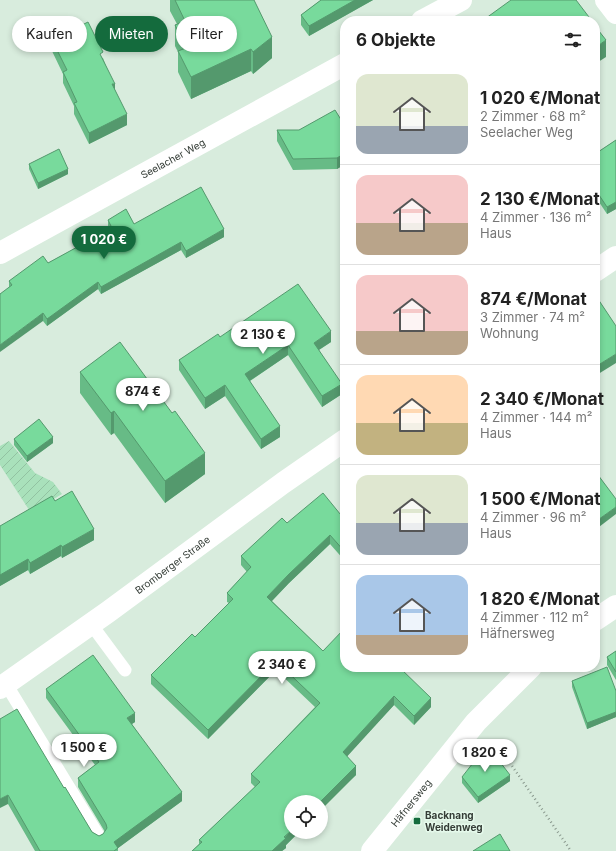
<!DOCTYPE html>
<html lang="de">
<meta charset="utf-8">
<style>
:root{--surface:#fff;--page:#f2f2f2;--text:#222;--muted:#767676;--line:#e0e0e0;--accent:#146b3d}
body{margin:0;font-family:Inter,sans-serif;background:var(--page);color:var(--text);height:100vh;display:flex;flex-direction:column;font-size:15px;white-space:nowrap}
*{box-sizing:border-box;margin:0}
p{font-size:13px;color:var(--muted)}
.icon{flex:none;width:22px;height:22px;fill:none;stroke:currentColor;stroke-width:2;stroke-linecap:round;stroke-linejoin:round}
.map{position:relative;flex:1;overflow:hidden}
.details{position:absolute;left:340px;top:16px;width:260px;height:656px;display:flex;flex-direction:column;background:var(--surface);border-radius:16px;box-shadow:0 2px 6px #0003}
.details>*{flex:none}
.top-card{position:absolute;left:12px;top:16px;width:268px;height:36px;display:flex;gap:8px}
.tools{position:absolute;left:284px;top:795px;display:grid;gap:8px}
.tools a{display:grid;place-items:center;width:44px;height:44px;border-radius:50%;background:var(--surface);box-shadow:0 2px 6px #0003;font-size:20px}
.price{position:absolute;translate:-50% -34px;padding:0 9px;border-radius:14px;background:#fff;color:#222;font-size:13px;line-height:26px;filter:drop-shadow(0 1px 2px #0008)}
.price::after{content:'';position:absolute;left:50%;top:24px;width:12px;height:9px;margin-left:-6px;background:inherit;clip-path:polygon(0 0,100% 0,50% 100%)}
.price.current{background:var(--accent);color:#fff}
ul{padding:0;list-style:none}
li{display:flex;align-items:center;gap:12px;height:100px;padding:0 16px}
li+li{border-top:1px solid var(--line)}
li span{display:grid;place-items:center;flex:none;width:112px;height:80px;border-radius:12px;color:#555}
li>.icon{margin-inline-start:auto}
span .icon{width:48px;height:48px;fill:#fffc;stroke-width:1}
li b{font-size:17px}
h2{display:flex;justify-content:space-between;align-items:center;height:48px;padding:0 16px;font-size:17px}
.chip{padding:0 14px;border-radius:18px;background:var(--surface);box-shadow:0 2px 6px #0003;font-size:14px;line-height:36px}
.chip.current{background:var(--accent);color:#fff}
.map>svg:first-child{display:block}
.garden{fill:url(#garden-furrows)}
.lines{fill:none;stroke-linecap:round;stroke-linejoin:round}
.path{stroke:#89988d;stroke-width:2.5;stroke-dasharray:1 3;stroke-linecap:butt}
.lane{stroke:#fff;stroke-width:13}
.street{stroke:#fff;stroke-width:22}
.wall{fill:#67bb86}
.shaded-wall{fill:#54996d}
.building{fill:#78da9c;stroke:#54996d}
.poi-dot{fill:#146b3d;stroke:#e5f9eb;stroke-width:1.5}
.labels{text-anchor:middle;stroke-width:3;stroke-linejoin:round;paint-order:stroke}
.street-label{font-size:10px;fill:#353d37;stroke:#e5f9eb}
.poi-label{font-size:10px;font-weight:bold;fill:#353d37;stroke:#e5f9eb;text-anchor:start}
</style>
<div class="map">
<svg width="616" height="851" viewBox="0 0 616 851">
<defs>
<pattern id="garden-furrows" width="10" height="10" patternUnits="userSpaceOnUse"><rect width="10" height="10" fill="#a9e1bb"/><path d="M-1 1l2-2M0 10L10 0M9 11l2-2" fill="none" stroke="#92c2a1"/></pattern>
</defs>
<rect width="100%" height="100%" fill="#d8ecdd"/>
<path class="garden" d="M9,441l26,32 18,9 9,12 -31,19 -31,-48v-19z"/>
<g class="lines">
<path class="path" d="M492,741l18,22 61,88"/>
<g class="lane">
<path d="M91,624l34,46"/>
<path d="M6,684l93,153"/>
</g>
<g class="street">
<path d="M606,0l10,13"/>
<path d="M422,21l39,-21"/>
<path id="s1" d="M0,253l345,-189"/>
<path d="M595,271l21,-14"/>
<path d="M595,620l21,-14"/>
<path id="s2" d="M0,688l108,-76 175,-129 62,-43"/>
<path id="s3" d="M372,851l104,-129 55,-55"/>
</g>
</g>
<g class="wall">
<path d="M170,0h84l18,58 -19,16 -2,-3 -60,28 -13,-27v-20l-3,-6v-21l2,-1 -7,-13z"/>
<path d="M321,0h52l-64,36 -8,-11v-10z"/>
<path d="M52,40l51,18 12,32 12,35 -38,19 -15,-30v-8l-11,-23v-9l-11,-23z"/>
<path d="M345,99v13l-3,-5v-6z"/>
<path d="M345,126v38l-8,5 -44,1 -16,-29v-11h22z"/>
<path d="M616,140v69l-9,5 -12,-18v-42z"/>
<path d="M29,164l39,10 -30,15 -9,-20z"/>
<path d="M108,220l26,4 90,13 -38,21 -5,-8 -80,44 -3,-5 -51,37 -4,-5 -34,-34v-6l39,-18 61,-33 -1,-3z"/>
<path d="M220,337l111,5 -12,8 23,44 -20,13 -34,-52 -38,26 30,56 -19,12 -36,-53 -20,13 -26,-39v-10z"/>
<path d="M80,372l125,102 -40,29 -51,-70 -3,2 -31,-42z"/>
<path d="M14,439l39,4 -26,19 -13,-17z"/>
<path d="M345,520v41l-15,-17 -41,39 -17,18 51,50 108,56 -17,18 -20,-20 -47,51 9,19 -65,57h8l-13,13v3l-4,3h-90l7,-7v-4l56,-53 -4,-4v-9l64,-67 -39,-37 -68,69 -57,-55v-9l44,-38 34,-34 -2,-1v-9l20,-21 -6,-7v-9l46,-33z"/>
<path d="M0,526l94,14 -32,18 -1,-2 -31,18 -2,-4 -28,16z"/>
<path d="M616,651v29l-9,-15v-8z"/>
<path d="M572,681l44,10v26l-29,12 -15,-42z"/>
<path d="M46,689l89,33 -3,2 50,77 -64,47v3h-83l-27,-47 -8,-85 64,69 28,44 7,4 4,-2 2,-2 -27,-45v-9l17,-13 -49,-67z"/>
<path d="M462,777l48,4 -32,22 -16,-20z"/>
</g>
<g class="shaded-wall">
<path d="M355,0h18l-64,36v-10z"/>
<path d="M272,37v21l-19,16v-22z"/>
<path d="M606,40v17l-11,7v-16z"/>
<path d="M251,49v22l-60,28v-22z"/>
<path d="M112,84h3v10z"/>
<path d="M127,114v11l-38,19v-11z"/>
<path d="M345,153v11l-8,5v-11z"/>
<path d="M68,169v5l-30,15v-6z"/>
<path d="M616,202v7l-9,5v-7z"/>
<path d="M224,229v8l-38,21v-7z"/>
<path d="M181,242v8l-80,44v-7z"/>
<path d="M98,282v7l-51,37v-7z"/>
<path d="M43,313v8l-43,31v-7z"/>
<path d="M331,331v11l-17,11v-10z"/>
<path d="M288,345v10l-43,29v-10z"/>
<path d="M616,354v9l-21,13v-9z"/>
<path d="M342,384v10l-20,13v-11z"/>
<path d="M225,385v11l-20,13v-11z"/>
<path d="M114,411v22l-3,2v-22z"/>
<path d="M280,426v11l-19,12v-10z"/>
<path d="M53,437v6l-26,19v-6z"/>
<path d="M205,453v21l-40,29v-22z"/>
<path d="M616,507v7l-21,16v-8z"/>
<path d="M94,529v11l-32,18v-11z"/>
<path d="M330,535v9l-41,39 -22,23v-9l22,-23z"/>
<path d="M61,545v11l-31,18v-11z"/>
<path d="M28,559v11l-28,16v-11z"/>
<path d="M276,661v9l-68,69v-9z"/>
<path d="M394,696v9l-51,56v-9z"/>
<path d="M431,698v9l-17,18v-9z"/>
<path d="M616,712v5l-29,12v-6z"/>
<path d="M135,713v9l-8,5v-9z"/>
<path d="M356,766v9l-35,35v-8h-1z"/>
<path d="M510,775v6l-32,22v-6z"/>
<path d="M182,792v9l-68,50v-9z"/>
<path d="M8,795v9l-8,4v-9z"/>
<path d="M291,831v1h8l-13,13v3l-4,3h-10z"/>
</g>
<g class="building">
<path d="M175,0h79l18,37 -19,15 -2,-3 -60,28 -13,-26 8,-3 -11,-23 10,-4z"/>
<path d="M321,0h34l-46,26 -8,-11z"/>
<path d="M511,0h65l16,21h-110z"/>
<path d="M88,22l15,30 -3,2 15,30h-3l15,30 -38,19 -15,-30 3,-1 -14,-30 4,-2 -15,-30z"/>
<path d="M595,26l11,14 -11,8z"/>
<path d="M345,99v7l-3,-5z"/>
<path d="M335,110l10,16v27l-8,5 -44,1 -16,-29h22z"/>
<path d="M616,140v62l-9,5 -12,-18v-35z"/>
<path d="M59,149l9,20 -30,14 -9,-19z"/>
<path d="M201,187l23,42 -38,22 -5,-9 -80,45 -3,-5 -51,37 -4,-6 -43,32v-51l12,-9 -3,-4 34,-25 5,7 64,-35 -4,-8 18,-11 8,15z"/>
<path d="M298,284l33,47 -17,12 28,41 -20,12 -34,-51 -43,29 35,52 -19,13 -36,-54 -20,13 -26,-38 39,-26 2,3z"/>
<path d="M598,299l18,27v28l-21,13v-66z"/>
<path d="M120,342l52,71 3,-2 30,42 -40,28 -51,-70 -3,2 -31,-41z"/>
<path d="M39,419l14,18 -26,19 -13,-17z"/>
<path d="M595,471l21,28v8l-21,15z"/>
<path d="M72,491l22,38 -32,18 -1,-2 -31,18 -2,-4 -28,16v-49l52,-30 3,5z"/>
<path d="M323,493l22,27v32l-15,-17 -41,39 -22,23 56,54 22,-23v39h54l32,31 -17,18 -20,-20 -51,56 13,14 -36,36h-29v29l-7,6 2,1 -14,13h-80l10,-9 -3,-2 61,-58 -9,-8 69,-71 -44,-42 -68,69 -57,-55 41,-41 3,3 38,-38 -6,-6 24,-26 -10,-11 41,-38 5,5z"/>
<path d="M616,651v21l-9,-15z"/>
<path d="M93,655l42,58 -8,5 55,74 -68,50 4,6 -4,3h-74l-32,-56 -8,4v-80l17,-10 47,79 1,-1 27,45 7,4 4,-2 4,-6 -1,-4 -28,-46 21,-16 -53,-73z"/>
<path d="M607,667l9,24v21l-29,11 -15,-42z"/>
<path d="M487,745l23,30 -32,22 -16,-20z"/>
<path d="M500,834l10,17h-37z"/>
</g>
<rect class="poi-dot" x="413" y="817" width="8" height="8" rx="2"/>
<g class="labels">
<g class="street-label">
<text dy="4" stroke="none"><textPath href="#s1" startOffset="197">Seelacher Weg</textPath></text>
<text dy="4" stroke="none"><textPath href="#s2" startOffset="212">Bromberger Straße</textPath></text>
<text dy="4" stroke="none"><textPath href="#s3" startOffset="62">Häfnersweg</textPath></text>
</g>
<g class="poi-label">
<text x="425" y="819">Backnang<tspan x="425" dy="12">Weidenweg</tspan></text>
</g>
</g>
</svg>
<div class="tools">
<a><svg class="icon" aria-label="locate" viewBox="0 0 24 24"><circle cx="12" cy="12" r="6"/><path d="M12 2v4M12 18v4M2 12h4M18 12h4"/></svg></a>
</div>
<b class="price current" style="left:104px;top:260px">1 020 €</b>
<b class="price" style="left:263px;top:355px">2 130 €</b>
<b class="price" style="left:143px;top:412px">874 €</b>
<b class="price" style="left:282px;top:685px">2 340 €</b>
<b class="price" style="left:84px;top:768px">1 500 €</b>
<b class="price" style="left:485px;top:773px">1 820 €</b>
<div class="top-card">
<a class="chip">Kaufen</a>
<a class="chip current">Mieten</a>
<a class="chip">Filter</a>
</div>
<section class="details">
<h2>6 Objekte<svg class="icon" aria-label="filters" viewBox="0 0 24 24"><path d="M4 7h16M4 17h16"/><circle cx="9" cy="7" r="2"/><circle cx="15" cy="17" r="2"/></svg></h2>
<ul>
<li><span style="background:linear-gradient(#dfe7d0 65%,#9aa5b1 0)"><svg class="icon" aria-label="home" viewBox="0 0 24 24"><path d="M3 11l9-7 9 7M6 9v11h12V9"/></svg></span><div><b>1 020 €/Monat</b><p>2 Zimmer · 68 m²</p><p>Seelacher Weg</p></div></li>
<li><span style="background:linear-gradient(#f6c9c9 60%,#b9a48a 0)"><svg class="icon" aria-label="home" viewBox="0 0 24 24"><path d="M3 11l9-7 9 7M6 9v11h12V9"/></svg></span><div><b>2 130 €/Monat</b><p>4 Zimmer · 136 m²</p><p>Haus</p></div></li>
<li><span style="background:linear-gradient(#f6c9c9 70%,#b9a48a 0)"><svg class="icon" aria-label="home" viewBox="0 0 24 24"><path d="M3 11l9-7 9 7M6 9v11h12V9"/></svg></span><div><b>874 €/Monat</b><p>3 Zimmer · 74 m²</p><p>Wohnung</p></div></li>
<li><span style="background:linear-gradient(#ffd9b3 60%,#c2b280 0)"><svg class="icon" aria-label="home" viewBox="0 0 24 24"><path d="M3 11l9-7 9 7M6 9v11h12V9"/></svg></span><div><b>2 340 €/Monat</b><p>4 Zimmer · 144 m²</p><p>Haus</p></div></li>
<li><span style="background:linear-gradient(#dfe7d0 60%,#9aa5b1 0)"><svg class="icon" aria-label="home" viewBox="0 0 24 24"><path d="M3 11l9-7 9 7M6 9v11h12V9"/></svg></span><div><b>1 500 €/Monat</b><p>4 Zimmer · 96 m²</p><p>Haus</p></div></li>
<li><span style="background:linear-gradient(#a9c7e8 75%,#b9a48a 0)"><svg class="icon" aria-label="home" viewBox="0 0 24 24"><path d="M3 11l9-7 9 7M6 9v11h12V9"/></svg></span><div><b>1 820 €/Monat</b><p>4 Zimmer · 112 m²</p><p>Häfnersweg</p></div></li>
</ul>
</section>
</div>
